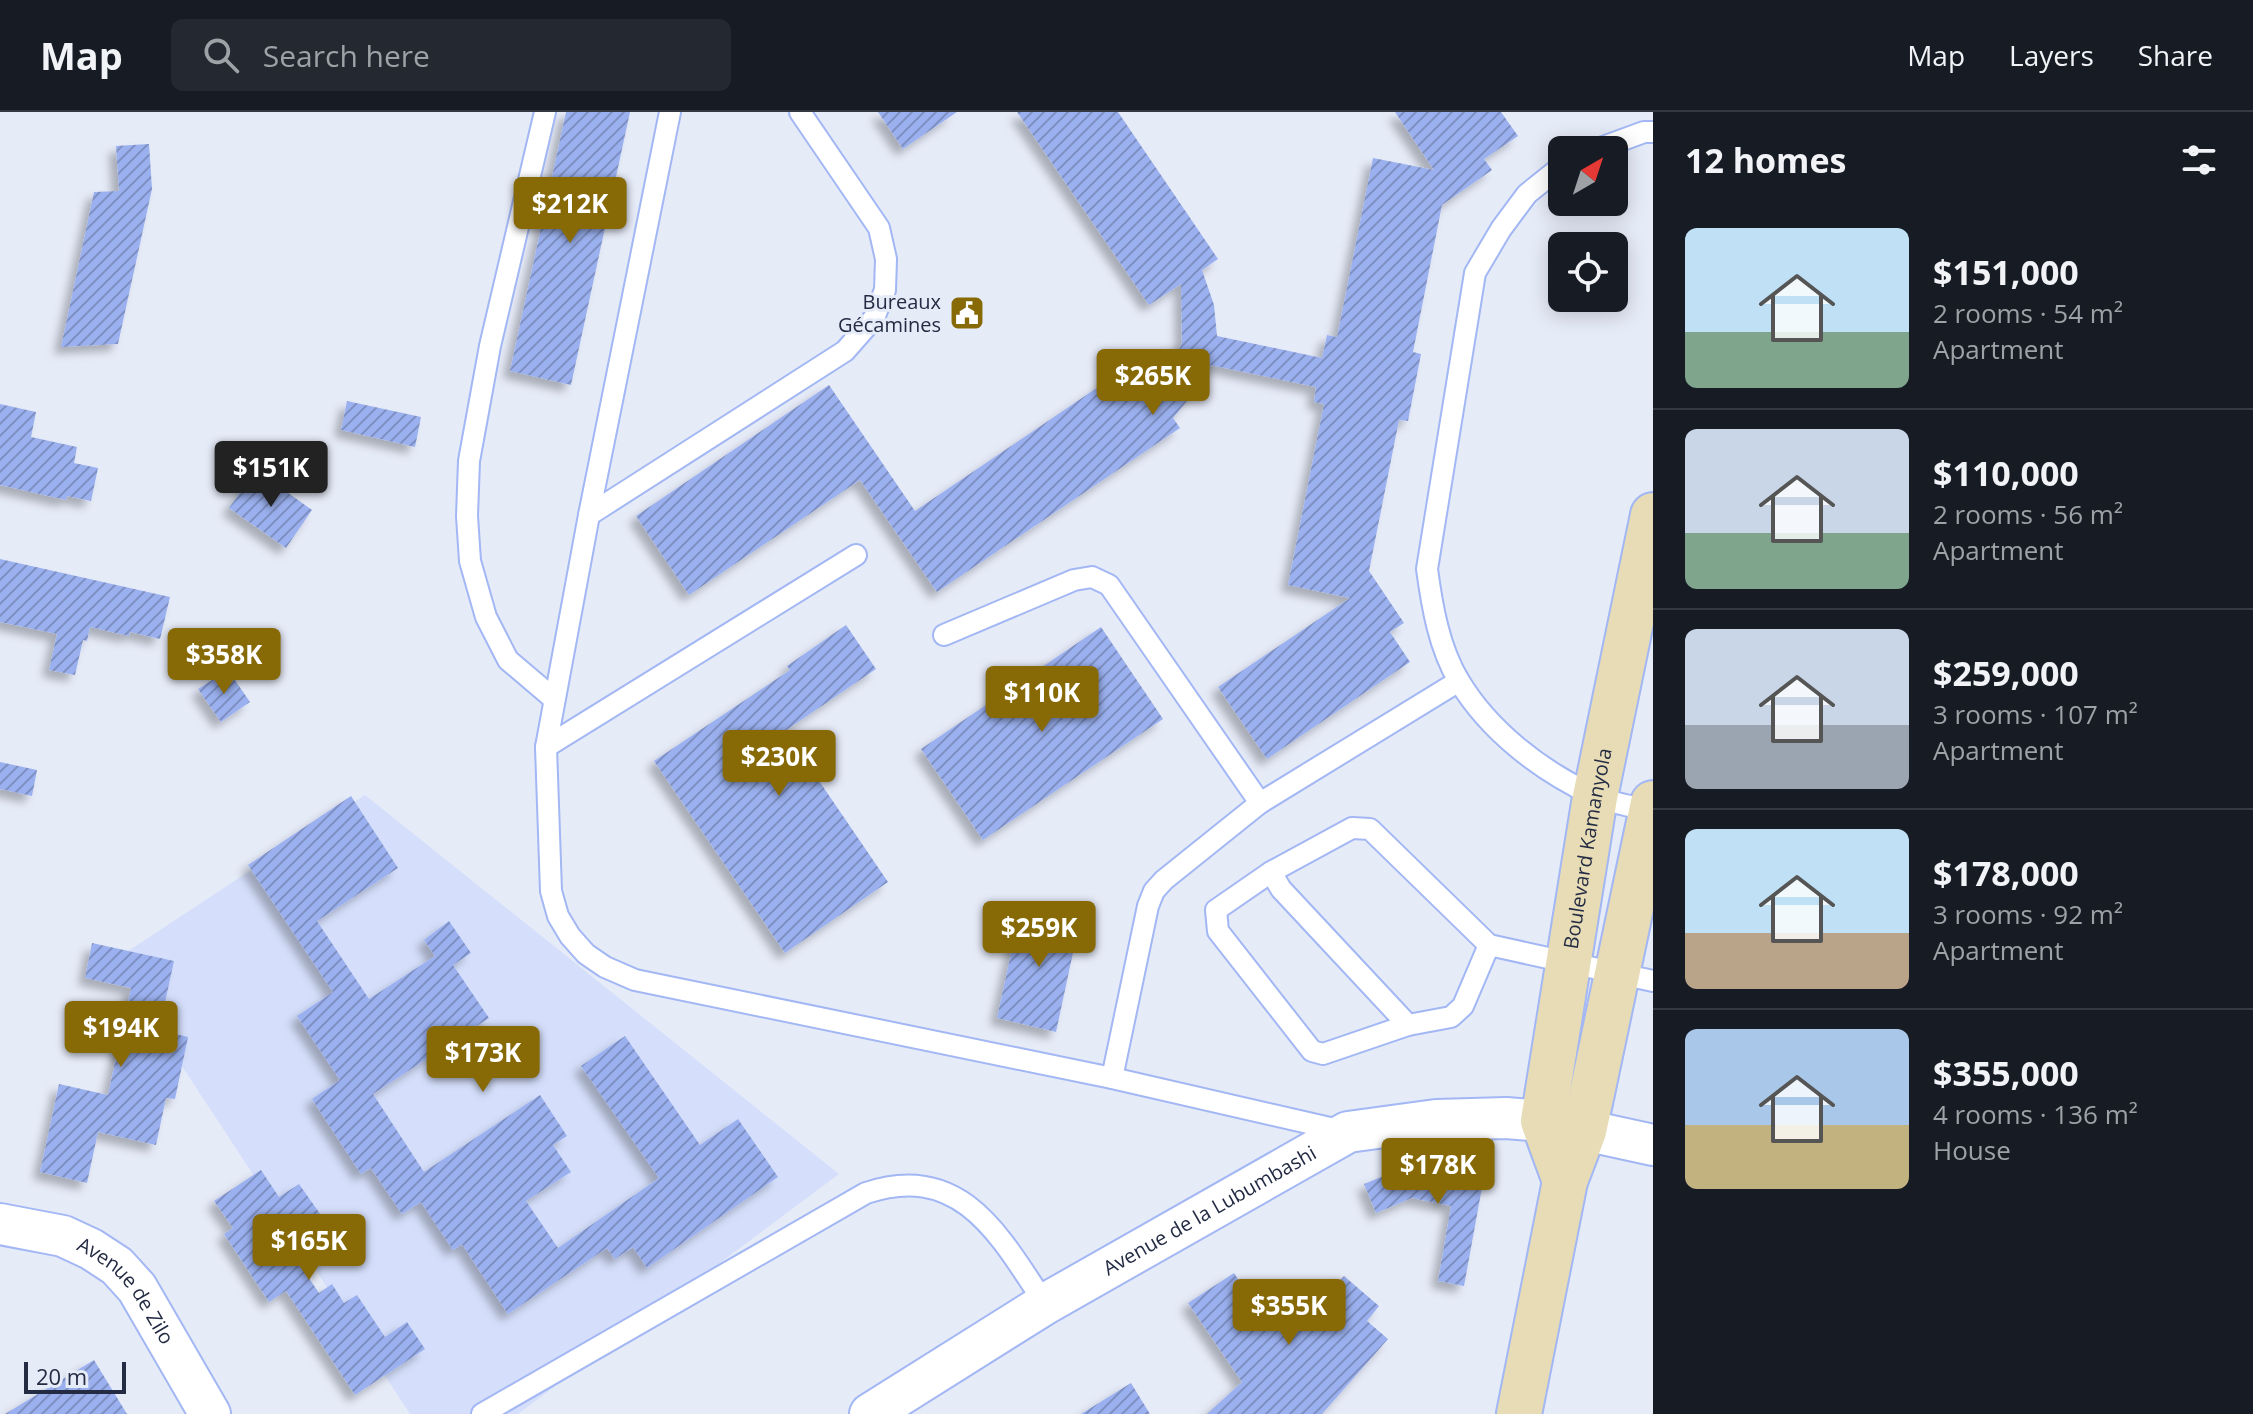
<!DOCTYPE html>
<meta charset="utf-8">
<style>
:root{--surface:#171b24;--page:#242831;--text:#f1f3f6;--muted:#9ea1a6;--line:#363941;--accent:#876a06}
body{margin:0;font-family:"Open Sans",sans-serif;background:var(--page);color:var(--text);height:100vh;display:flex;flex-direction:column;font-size:30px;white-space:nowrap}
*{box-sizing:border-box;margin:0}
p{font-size:26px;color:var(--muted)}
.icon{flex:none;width:44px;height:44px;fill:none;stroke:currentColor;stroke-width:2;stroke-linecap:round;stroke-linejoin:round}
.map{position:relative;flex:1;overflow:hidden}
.panel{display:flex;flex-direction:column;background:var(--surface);width:600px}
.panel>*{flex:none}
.needle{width:52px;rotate:39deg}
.tools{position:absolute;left:1548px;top:24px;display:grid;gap:16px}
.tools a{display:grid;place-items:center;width:80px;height:80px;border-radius:12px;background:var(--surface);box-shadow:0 4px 20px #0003;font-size:40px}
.scale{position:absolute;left:24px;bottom:20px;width:102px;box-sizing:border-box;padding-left:8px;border:4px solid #242c44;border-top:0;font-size:22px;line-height:28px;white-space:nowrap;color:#242c44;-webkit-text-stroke:6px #e6ebf8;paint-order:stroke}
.price{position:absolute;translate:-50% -68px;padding:0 18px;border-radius:8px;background:var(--accent);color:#fff;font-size:26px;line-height:52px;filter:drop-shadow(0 2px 4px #0008)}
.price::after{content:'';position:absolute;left:50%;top:48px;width:24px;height:18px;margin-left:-12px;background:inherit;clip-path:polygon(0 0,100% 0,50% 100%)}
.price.selected{background:#222;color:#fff}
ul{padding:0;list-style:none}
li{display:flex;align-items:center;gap:24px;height:200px;padding:0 32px}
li+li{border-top:2px solid var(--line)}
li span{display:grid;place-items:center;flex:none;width:224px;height:160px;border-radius:12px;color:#555}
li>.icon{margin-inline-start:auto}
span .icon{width:96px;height:96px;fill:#fffc;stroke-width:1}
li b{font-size:34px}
h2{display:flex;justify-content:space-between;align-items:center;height:96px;padding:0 32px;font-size:34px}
header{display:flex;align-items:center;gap:48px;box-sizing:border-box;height:112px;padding:0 40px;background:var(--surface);border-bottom:2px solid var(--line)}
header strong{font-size:38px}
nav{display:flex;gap:44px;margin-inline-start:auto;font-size:28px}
.search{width:560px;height:72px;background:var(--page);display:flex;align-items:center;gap:20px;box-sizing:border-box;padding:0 28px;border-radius:12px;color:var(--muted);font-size:30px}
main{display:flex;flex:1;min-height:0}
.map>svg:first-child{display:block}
.built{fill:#d5dffb}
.building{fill:url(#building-hatch);filter:url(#shadow)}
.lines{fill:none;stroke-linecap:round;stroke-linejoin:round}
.lane-casing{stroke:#a2b7f4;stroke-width:24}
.street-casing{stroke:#a2b7f4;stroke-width:44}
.secondary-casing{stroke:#a2b7f4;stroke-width:48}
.lane{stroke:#fff;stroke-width:20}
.street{stroke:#fff;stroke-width:40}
.secondary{stroke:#e7dcb5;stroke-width:44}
.labels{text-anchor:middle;stroke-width:6;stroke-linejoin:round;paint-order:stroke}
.poi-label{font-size:20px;fill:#242c44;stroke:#e6ebf8;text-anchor:end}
.street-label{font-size:20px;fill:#242c44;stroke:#e6ebf8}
</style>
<header>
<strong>Map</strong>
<div class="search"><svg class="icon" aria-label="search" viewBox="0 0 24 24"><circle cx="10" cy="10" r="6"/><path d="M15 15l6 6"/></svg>Search here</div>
<nav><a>Map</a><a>Layers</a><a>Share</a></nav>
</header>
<main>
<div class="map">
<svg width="1653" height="1302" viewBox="0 0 1653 1302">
<defs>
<pattern id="building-hatch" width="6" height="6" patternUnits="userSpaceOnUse" patternTransform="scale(2)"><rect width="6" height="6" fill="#9bb1ef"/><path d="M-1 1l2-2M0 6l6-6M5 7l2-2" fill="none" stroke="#7e90c3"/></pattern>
<filter id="shadow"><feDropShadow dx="-7" dy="7" stdDeviation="4" flood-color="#0004"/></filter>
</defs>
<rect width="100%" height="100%" fill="#e6ebf8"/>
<path class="built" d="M365,683l474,379 -321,240h-108l-297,-453z"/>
<g class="building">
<path d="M566,0h64l-59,273 -61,-14z"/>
<path d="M878,0h79l-54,37z"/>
<path d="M1017,0h101l100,147 -16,11 12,35 3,31 105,22 5,-23 10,2 36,-179 61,12 -39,-58h106l17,24 -34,23 8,11 -50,35 -29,147 8,2 -13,67 -9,-1 -30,151 35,52 -14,9 20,30 -143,97 -49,-72 132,-89 -62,-13 36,-181 -10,-2 2,-15 -106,-22 -10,20 -27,33 7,10 -243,164 -77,-112 -171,115 -53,-79 193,-131 86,126 220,-149 23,35 24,-54 -1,-59 -32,21z"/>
<path d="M149,32l3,45 -34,155 -57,3 33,-155 25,-1 -3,-45z"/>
<path d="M347,289l74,16 -6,30 -74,-17z"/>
<path d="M0,292l36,8 -5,25 46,10 -3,16 24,5 -7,33 -24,-5 -1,4 -66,-15z"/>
<path d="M256,358l56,40 -26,38 -57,-40z"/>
<path d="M0,447l170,38 -10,42 -30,-7 -1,4 -39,-9 -3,14 -4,-1 -8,35 -26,-5 8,-36 -57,-12z"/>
<path d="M846,513l30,44 -91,62 103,151 -103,71 -131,-192 136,-91 -3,-4z"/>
<path d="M1101,515l62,92 -180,121 -62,-91z"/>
<path d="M228,558l22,32 -29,20 -23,-33z"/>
<path d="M0,650l37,8 -5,26 -32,-7z"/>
<path d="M351,684l47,72 -81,53 52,78 66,-43 -11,-16 25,-19 22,32 -18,12 36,53 -116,76 51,78 116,-77 27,41 -14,9 18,27 -45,29 32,47 101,-70 -78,-112 44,-30 75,109 38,-26 40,58 -131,91 -14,-21 -18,12 -8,-11 -99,66 -46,-70 -9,6 -32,-48 -19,12 -31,-46 -10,6 -49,-75 28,-19 -43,-64 36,-24 -85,-127z"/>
<path d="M1021,795l59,13 -24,112 -59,-14z"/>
<path d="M92,831l82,18 -15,69 29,7 -13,62 -9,-1 -10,47 -58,-13 -11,51 -47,-11 19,-88 49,11 23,-107 -46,-10z"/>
<path d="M1423,1048l62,11 -21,115 -26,-5 13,-75 -39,-8 -36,15 -12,-29z"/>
<path d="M261,1058l18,27 20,-13 24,34 -38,25 34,50 13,-9 12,19 13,-8 28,42 22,-15 18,27 -70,46 -69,-104 -17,11 -45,-68 9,-6 -19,-27z"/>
<path d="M1234,1161l23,35 24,-16 21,31 42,-47 35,30 -12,15 21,18 -66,75h-115l35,-32 -54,-79z"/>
<path d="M94,1248l33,54h-122z"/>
<path d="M1131,1271l19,31h-69z"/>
</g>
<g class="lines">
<defs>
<g id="lane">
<path d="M545,0l-55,234 -21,115 -2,55 3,45 16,56 22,43 46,39"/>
<path d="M670,0l-81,403 -43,232 5,144 7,25 12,20 16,18 19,13 30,13 477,98 231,53"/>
<path d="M1595,38l49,-18h9"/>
<path d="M1562,54l-35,28 -26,35 -26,44 -48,296c5,37 12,79 32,112 30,50 82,90 134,114 18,9 41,11 60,16"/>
<path d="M589,403l256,-164 29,-33 11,-28 1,-31 -7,-31 -79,-116"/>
<path d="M944,523l130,-55 18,-3 17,8 151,218 -96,77 -10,11 -6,15 -36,172"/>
<path d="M546,635l310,-192"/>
<path d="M1260,691l199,-122"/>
<path d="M1271,760l10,17 127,136"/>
<path d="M1489,833l-26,61 -12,11 -43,8 -85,29 -11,-3 -94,-120 -2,-21 55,-38 81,-44 18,1 119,116 164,36"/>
<path d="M482,1302l384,-221c95,-32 134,43 179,111"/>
</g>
<g id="street">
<path id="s1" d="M0,1112l63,12 28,13 26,17 20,22 73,126"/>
<path id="s2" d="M870,1302l175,-110 303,-172 88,-12 70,-2 37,3 110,24"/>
</g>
<g id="secondary">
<path id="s3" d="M1565,1069l-22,-60 52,-324 58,-282"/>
<path d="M1519,1302l46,-233 19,-50 69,-328"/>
</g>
</defs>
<use href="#lane" class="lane-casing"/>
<use href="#street" class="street-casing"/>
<use href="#secondary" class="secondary-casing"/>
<use href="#lane" class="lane"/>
<use href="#street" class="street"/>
<use href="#secondary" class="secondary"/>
</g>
<defs>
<symbol id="civic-square" viewBox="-11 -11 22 22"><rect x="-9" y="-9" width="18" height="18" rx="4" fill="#876a06" stroke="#e6ebf8"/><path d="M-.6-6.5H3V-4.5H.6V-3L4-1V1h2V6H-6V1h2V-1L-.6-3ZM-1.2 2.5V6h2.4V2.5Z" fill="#fff"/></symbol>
</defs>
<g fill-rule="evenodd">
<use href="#civic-square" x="947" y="181" width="40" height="40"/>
</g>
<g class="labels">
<g class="poi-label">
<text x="941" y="197">Bureaux<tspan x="941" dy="23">Gécamines</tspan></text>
</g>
<g class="street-label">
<text dy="7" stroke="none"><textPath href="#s3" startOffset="340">Boulevard Kamanyola</textPath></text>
<text dy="7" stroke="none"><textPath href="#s2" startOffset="396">Avenue de la Lubumbashi</textPath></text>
<text dy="7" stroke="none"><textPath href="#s1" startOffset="150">Avenue de Zilo</textPath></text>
</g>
</g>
</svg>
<div class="tools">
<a><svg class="needle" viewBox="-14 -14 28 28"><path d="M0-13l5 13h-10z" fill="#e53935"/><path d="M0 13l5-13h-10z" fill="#9ea1a6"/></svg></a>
<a><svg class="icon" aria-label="locate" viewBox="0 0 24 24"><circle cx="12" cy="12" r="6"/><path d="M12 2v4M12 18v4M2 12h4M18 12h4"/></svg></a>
</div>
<div class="scale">20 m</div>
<b class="price" style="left:570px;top:133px">$212K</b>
<b class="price" style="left:1153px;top:305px">$265K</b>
<b class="price selected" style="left:271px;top:397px">$151K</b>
<b class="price" style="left:224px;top:584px">$358K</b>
<b class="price" style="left:1042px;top:622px">$110K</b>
<b class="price" style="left:779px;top:686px">$230K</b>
<b class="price" style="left:1039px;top:857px">$259K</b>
<b class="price" style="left:121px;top:957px">$194K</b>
<b class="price" style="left:483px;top:982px">$173K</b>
<b class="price" style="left:1438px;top:1094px">$178K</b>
<b class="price" style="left:309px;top:1170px">$165K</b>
<b class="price" style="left:1289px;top:1235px">$355K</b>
</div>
<section class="panel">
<h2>12 homes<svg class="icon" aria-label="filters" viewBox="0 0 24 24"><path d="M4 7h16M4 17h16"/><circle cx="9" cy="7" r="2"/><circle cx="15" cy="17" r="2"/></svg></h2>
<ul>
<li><span style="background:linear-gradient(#bfe0f5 65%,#7fa58c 0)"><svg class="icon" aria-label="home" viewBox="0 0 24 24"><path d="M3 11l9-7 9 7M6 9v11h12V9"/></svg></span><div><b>$151,000</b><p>2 rooms · 54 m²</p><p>Apartment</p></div></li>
<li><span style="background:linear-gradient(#c9d6e8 65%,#7fa58c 0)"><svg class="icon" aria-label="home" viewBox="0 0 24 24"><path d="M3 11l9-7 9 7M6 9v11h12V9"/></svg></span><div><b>$110,000</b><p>2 rooms · 56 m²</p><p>Apartment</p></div></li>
<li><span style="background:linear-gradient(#c9d6e8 60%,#9aa5b1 0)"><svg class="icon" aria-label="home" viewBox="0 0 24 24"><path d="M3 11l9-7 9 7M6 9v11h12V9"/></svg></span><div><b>$259,000</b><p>3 rooms · 107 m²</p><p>Apartment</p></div></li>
<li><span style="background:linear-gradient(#bfe0f5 65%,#b9a48a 0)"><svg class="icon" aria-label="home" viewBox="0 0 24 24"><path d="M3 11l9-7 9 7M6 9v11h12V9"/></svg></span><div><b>$178,000</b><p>3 rooms · 92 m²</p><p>Apartment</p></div></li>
<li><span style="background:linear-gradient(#a9c7e8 60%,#c2b280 0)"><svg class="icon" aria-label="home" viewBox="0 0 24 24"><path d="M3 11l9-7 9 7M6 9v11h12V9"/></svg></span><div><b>$355,000</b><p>4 rooms · 136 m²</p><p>House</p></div></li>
</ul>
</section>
</main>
